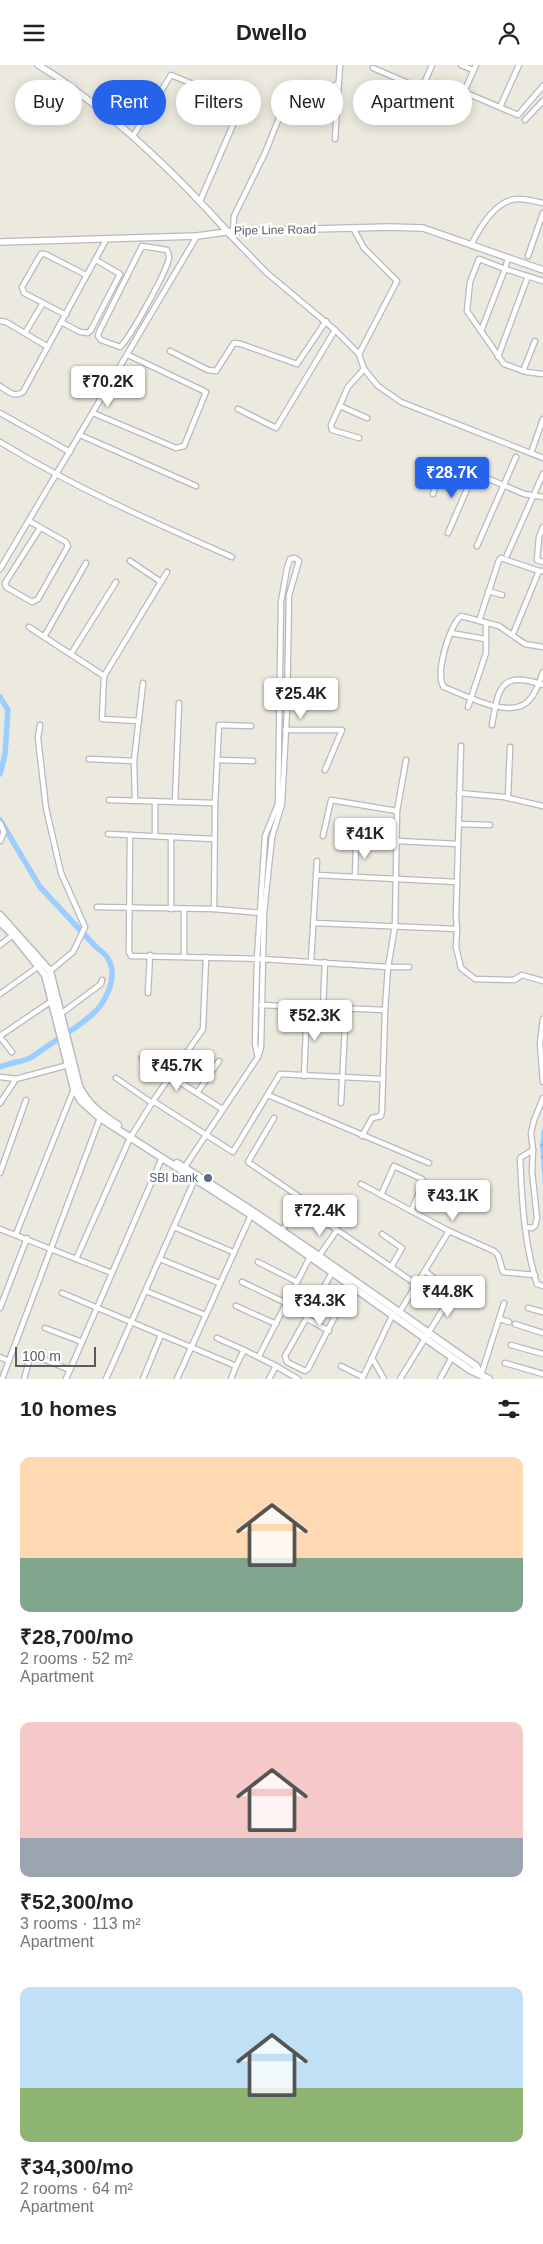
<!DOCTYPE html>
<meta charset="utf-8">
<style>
:root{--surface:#fff;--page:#f2f2f2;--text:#222;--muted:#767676;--accent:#2563eb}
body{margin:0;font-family:Helvetica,sans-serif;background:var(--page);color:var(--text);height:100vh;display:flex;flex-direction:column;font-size:19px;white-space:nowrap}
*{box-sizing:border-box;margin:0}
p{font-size:16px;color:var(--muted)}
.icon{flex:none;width:28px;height:28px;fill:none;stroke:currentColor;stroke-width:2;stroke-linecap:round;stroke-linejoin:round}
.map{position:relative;height:1314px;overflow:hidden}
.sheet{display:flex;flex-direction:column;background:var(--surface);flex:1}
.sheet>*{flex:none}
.guide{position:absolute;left:15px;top:15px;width:514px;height:45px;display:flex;gap:10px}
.scale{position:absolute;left:15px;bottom:12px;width:81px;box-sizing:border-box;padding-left:5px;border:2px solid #585b61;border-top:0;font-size:14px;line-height:18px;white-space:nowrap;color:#585b61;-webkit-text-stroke:4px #fff;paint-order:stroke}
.price{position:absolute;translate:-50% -42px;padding:0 11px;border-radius:5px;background:#fff;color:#222;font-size:16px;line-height:32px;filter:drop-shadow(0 1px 2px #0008)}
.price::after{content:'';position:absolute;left:50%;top:30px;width:15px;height:11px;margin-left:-8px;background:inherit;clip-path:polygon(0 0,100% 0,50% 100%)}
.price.active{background:var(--accent);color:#fff}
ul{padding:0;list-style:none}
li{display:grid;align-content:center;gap:10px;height:265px;padding:0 20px}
li span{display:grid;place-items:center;height:155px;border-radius:10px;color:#555}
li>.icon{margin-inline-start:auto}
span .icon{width:90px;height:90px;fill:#fffc;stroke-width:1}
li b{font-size:21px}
h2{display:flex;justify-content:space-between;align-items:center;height:60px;padding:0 20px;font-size:21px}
.chip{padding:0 18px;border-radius:22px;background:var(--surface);box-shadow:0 2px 12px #0003;font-size:18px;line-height:45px}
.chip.active{background:var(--accent);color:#fff}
header{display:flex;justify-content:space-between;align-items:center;height:65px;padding:0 20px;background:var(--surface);font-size:22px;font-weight:800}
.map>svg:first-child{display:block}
.water{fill:url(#water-waves)}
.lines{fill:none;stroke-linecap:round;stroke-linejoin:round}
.canal{stroke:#9bceff;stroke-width:5.5}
.minor-casing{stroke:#b7b9bf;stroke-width:7}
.tertiary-casing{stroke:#b7b9bf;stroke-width:8}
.secondary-casing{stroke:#b7bbc2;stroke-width:9}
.minor{stroke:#fff;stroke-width:4.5}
.tertiary{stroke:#fff;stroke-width:5.5}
.secondary{stroke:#fff;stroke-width:6}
.service-dot{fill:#5c6f8a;stroke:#fff;stroke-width:2}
.labels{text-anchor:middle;stroke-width:5;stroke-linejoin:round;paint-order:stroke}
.street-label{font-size:12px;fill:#585b61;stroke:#fff}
.service-label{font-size:12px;fill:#4e5e75;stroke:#fff;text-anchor:end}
</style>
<header><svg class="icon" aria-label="menu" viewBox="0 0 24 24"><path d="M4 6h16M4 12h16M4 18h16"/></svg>Dwello<svg class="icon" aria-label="person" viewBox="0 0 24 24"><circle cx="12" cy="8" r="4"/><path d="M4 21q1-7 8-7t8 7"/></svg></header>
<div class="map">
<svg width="543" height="1314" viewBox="0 0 543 1314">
<defs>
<pattern id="water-waves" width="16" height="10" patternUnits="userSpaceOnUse" patternTransform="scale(1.25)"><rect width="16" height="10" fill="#9bceff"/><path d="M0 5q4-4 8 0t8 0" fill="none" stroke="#81aad2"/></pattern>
</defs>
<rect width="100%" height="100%" fill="#eceade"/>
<path class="water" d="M543,1059v63l-3,-43z"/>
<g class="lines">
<g class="canal">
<path d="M0,632l8,13 -3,44 -5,20"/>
<path d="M0,755l40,67 57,61c22,14 17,37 4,57 -10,14 -37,30 -52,40 -6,4 -13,10 -19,13 -9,4 -21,5 -30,9"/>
</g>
<defs>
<g id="minor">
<path d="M461,0l12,5"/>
<path d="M373,3l49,21"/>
<path d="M464,27l54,23 25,-29"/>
<path d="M419,30l13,-30"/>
<path d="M459,38l17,-38"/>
<path d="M500,42l19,-42"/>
<path d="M525,55l18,-19"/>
<path d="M133,71l38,-61 44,18"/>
<path d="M335,74l5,-74"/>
<path d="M200,136l36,-83"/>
<path d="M353,163l11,20 33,33 -38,73"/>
<path d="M233,166l1,-15 31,-63 14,-35 7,-8 53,-27"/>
<path d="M227,167l40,41 68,57 24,24 5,15 14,17 23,16 142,56"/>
<path d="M471,180c8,-16 22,-40 40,-45 10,-3 22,1 32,3"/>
<path d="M142,181l25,4c1,3 2,5 2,8 -2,13 -39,80 -49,89l-19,-7 -3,-4 1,-4z"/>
<path d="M528,191l15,-43"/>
<path d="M508,193l-3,11 -26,-10 -9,23 -3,29 37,53 22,8 17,2"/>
<path d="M66,250l-42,-22 -2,-6 19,-33h4l41,21"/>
<path d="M0,256l6,1 42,25"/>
<path d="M61,257l19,10 8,1 3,-3 29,-56 -24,-14"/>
<path d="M481,266l24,-62 38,12"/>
<path d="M25,268l18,-30"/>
<path d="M170,286l38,19 8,1 18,-28 7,1 56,20 29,-43"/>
<path d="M498,292l30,-81"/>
<path d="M523,306l12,-30"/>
<path d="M0,321c7,5 15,12 23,6l83,-152"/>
<path d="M340,341l27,12"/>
<path d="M238,344l38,19 59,-98"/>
<path d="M0,348l70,39"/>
<path d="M93,348l83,35 8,-2 22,-54 -78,-37"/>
<path d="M80,370l116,51"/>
<path d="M359,373l-27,-8 -1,-5 17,-38 16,-18"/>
<path d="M0,377c75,46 153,80 232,115"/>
<path d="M531,388l12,-34"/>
<path d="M433,429l9,-29 5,-4 77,33 19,3"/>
<path d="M29,456l37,21 2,4 -30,53 -6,3 -26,-15 -1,-4 35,-55"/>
<path d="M543,462l-4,10 -2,23 6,2"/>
<path d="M448,468l26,-60"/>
<path d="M477,481l39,-89"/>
<path d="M507,490l36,-81"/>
<path d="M130,496l31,21"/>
<path d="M0,504l197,-333"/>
<path d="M488,526l14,4"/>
<path d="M479,556l20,-61 2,-2 38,13"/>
<path d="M29,562l75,49"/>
<path d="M451,568l34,6"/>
<path d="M513,569l26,-63h4"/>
<path d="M44,572l42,-74"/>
<path d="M543,582l-18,-3 -26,-18 -38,-10c-11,8 -27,59 -17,71 20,8 63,31 82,16 9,-7 13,-20 17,-31"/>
<path d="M71,589l45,-72"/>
<path d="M468,642l18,-54v-30"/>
<path d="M139,656l-37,-2 2,-43 63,-104"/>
<path d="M40,660l-2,13 8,70 15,65 24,54 -12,25 -23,19"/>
<path d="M492,660c4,-20 4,-49 31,-45 7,1 14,2 20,5"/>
<path d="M285,665h57l-17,40"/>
<path d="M89,694l45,2"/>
<path d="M218,695l35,1"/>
<path d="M406,695l-9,51 -2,115 -7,41h21"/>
<path d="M459,728l45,4 39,9"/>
<path d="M508,733l2,-51"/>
<path d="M109,735l106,3"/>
<path d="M135,736l-1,-40 9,-78"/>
<path d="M175,737l4,-99"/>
<path d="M0,758l4,9 -4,9"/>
<path d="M459,759l31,1"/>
<path d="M108,769l106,5"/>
<path d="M130,770l-1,117 2,4 131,3 126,8 -3,43 -3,100 -1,6 -9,2 -10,18"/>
<path d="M155,771v-35"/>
<path d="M323,771l8,-36 66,11"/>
<path d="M171,772v72"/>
<path d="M397,776l61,3"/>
<path d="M316,810l141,7"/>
<path d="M355,811l1,-32"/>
<path d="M97,842l117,2 49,4"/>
<path d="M214,844l1,-106 4,-78 32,1"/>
<path d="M314,858l143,6 -1,-14 5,-169"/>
<path d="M457,864l-1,18 5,21 14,11 39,1 8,-5 21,6"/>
<path d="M0,880l13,-10"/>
<path d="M184,891v-47"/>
<path d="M311,896l6,-100"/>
<path d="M148,928l2,-38"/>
<path d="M0,929l39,-28"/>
<path d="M261,940l124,5"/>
<path d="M323,943l2,-46"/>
<path d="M62,948l39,-29 1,-4"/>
<path d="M543,954l-3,24 3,39"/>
<path d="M0,971l53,-36"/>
<path d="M0,972l12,15"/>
<path d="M142,993l80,51"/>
<path d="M304,1011l3,-69"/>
<path d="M0,1012l16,2"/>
<path d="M116,1013l36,25"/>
<path d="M197,1028l22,-32"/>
<path d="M268,1030l161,68"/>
<path d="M153,1036l80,51 47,-78 102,5"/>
<path d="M0,1038l16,-24 52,-14"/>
<path d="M341,1038l5,-94"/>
<path d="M274,1053l-26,44 53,36 -19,33"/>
<path d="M132,1070l21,-34 50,-72 3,-72"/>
<path d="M533,1085l-13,8c2,43 4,85 17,126l6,2"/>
<path d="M184,1103l74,-111 3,-10 3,-134 8,-76 10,-33 5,-95 2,-114 10,-34 -4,-3 -5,1 -3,9 -6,34 -3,202 -13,32 -8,123 -2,85 3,13"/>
<path d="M0,1108l26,-73"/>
<path d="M361,1119l88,47 45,20 4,4 5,17 32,3"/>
<path d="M381,1130l13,-29 28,13 2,3 -13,29"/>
<path d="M308,1145l108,74"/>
<path d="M174,1162l59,25"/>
<path d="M525,1162l7,1 3,-2 2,-8 -5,-47 1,-21 -2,-17 3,-13 9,-22"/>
<path d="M0,1164l112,44"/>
<path d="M16,1169l58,-145"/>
<path d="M382,1169l20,14 -11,19"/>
<path d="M319,1191l18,-26"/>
<path d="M76,1194l54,-121"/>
<path d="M160,1194l59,24"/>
<path d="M258,1197l39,20"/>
<path d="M333,1206l-48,85 2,6 18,9 3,-2 43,-84"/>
<path d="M425,1206l28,22 6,-9"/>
<path d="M242,1217l44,21"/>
<path d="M146,1226l59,24"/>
<path d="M62,1228l174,73 -5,13"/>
<path d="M286,1237l18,10"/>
<path d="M236,1241l40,18"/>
<path d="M0,1243l27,-70"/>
<path d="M528,1243l15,4"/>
<path d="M399,1248l50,-82"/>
<path d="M306,1253l23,13"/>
<path d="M500,1254l9,3"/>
<path d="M515,1259l28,9"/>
<path d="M45,1263l37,14"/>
<path d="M217,1273l27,12"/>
<path d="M511,1280l32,9"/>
<path d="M259,1291l51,-99"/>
<path d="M0,1292l9,4"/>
<path d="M372,1293l12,21"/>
<path d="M505,1298l38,11"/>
<path d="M236,1301l8,-16 32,16"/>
<path d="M341,1301l22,11"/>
<path d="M481,1310l23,-72"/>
<path d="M2,1314l98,-261"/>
<path d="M24,1314l7,-25 39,16"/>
<path d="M66,1314l96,-221"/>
<path d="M106,1314l89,-200"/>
<path d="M143,1314l18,-44"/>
<path d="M177,1314l74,-164"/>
<path d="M269,1314l7,-13 22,13"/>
<path d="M362,1314l31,-65"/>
<path d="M400,1314l53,-86"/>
<path d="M440,1314l12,-22"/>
</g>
<g id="tertiary">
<path d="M38,0c14,8 28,18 41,28 55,40 103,88 148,138"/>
<path d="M0,177l197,-6 36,-5 157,-4 33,1 120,42"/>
</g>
<g id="secondary">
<path d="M0,850l50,56 29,115c9,19 22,28 39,39"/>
<path d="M0,857l13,13 32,40 29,114 7,12 19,17 151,97 219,155 19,9"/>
<path d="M177,1098c103,63 200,134 299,203l5,9"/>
</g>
</defs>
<use href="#minor" class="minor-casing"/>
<use href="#tertiary" class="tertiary-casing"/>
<use href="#secondary" class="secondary-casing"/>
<use href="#minor" class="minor"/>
<use href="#tertiary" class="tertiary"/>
<use href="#secondary" class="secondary"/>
</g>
<circle class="service-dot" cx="208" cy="1113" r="5"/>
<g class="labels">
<g class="street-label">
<text transform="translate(275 165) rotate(-1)" y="4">Pipe Line Road</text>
</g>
<g class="service-label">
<text x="198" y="1117">SBI bank</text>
</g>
</g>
</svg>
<div class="scale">100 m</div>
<b class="price" style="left:108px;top:343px">₹70.2K</b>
<b class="price active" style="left:452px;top:434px">₹28.7K</b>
<b class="price" style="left:301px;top:655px">₹25.4K</b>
<b class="price" style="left:365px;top:795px">₹41K</b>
<b class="price" style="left:315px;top:977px">₹52.3K</b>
<b class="price" style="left:177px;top:1027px">₹45.7K</b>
<b class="price" style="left:453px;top:1157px">₹43.1K</b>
<b class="price" style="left:320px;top:1172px">₹72.4K</b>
<b class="price" style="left:448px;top:1253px">₹44.8K</b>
<b class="price" style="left:320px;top:1262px">₹34.3K</b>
<div class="guide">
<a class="chip">Buy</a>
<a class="chip active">Rent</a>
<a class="chip">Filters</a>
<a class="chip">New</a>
<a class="chip">Apartment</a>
</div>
</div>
<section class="sheet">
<h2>10 homes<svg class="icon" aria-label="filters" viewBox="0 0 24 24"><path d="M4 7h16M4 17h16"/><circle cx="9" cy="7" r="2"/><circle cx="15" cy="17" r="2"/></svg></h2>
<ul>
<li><span style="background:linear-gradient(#ffd9b3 65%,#7fa58c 0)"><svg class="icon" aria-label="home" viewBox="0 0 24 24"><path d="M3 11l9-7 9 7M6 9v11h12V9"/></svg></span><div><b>₹28,700/mo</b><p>2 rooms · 52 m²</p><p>Apartment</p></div></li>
<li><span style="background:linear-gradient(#f6c9c9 75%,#9aa5b1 0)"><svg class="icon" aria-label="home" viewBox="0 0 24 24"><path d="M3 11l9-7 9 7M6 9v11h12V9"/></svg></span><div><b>₹52,300/mo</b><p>3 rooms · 113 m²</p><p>Apartment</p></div></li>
<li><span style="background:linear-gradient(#bfe0f5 65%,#8fb573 0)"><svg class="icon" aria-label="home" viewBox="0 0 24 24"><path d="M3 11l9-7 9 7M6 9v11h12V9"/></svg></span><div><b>₹34,300/mo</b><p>2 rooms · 64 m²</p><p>Apartment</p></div></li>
</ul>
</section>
